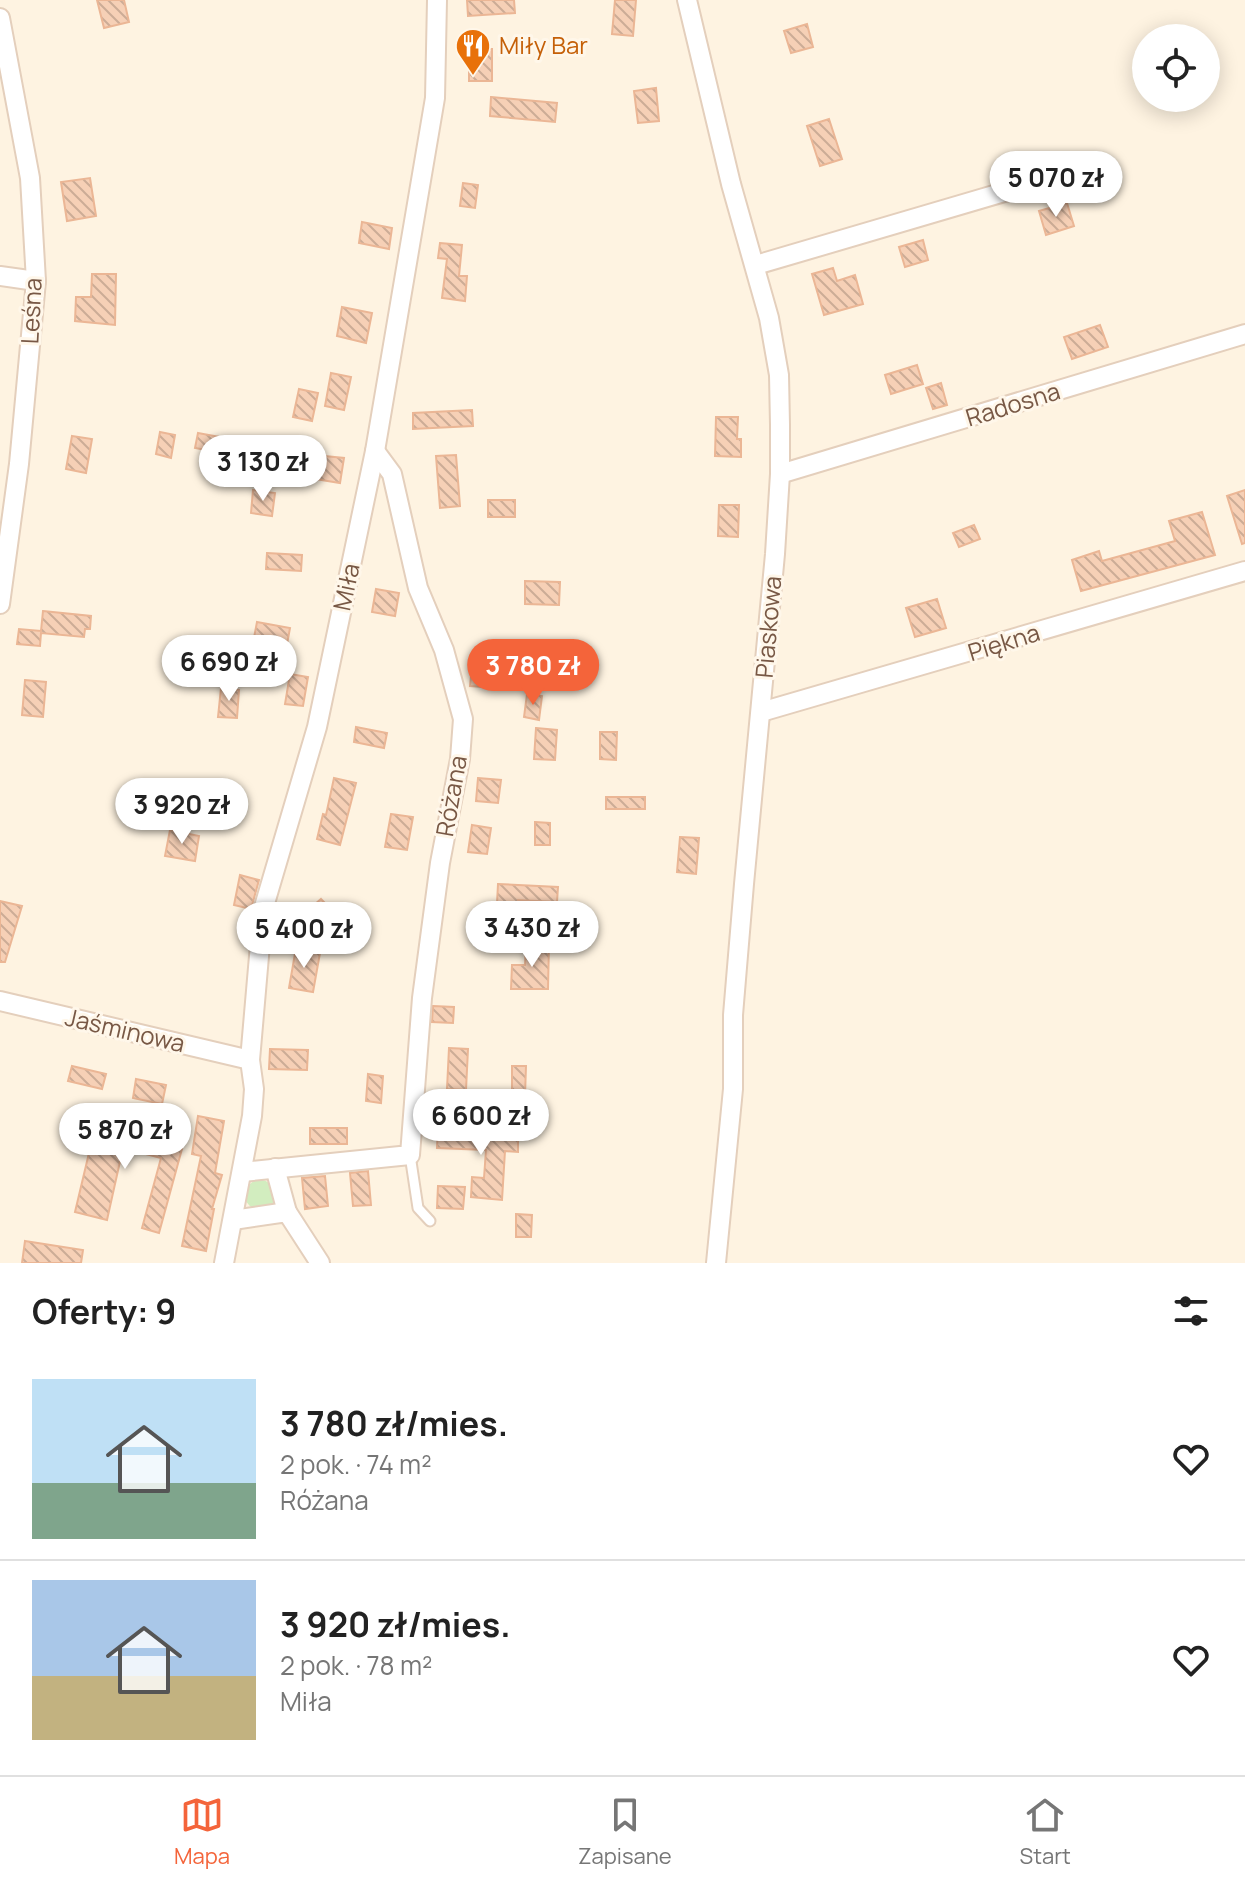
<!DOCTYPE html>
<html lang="pl">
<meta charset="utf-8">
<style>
:root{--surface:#fff;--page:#f2f2f2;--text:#222;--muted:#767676;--line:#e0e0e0;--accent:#f4643a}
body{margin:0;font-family:Manrope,sans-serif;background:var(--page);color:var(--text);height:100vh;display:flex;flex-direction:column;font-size:30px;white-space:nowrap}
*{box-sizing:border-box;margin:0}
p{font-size:26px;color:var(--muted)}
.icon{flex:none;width:44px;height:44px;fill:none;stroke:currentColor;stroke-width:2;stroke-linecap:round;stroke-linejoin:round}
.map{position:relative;height:1263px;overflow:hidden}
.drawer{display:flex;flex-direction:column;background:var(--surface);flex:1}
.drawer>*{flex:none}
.buttons{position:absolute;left:1132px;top:24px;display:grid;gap:16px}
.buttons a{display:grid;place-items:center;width:88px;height:88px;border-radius:50%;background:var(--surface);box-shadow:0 4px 20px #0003;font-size:40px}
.price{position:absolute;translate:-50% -68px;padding:0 18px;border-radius:28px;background:#fff;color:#222;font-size:26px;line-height:52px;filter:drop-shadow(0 2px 4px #0008)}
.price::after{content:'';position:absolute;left:50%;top:48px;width:24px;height:18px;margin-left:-12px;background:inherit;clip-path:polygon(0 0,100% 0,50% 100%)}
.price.on{background:var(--accent);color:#fff}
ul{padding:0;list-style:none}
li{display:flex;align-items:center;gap:24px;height:200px;padding:0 32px}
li+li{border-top:2px solid var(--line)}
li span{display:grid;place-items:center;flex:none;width:224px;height:160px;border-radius:0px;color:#555}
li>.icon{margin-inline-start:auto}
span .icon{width:96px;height:96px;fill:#fffc;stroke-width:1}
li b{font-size:34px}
h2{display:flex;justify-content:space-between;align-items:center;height:96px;padding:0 32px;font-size:34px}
.tab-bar{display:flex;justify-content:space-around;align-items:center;height:112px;border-top:2px solid var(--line);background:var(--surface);font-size:22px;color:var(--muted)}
.tab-bar a{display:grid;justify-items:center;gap:4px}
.tab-bar .on{color:var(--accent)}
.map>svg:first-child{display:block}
.green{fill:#d2edbf}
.building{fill:url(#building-back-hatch);stroke:#ebb695;stroke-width:2}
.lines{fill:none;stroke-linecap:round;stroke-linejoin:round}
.lane-casing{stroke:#e4cfbc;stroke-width:13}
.street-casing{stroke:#e4cfbc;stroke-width:22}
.lane{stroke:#fff;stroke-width:9}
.street{stroke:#fff;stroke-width:18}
.labels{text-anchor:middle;stroke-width:6;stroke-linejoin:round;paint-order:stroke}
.food-label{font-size:24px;fill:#c56008;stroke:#fff7ea;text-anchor:start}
.street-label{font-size:24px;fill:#785845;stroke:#fff7ea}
</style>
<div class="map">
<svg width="1245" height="1263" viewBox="0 0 1245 1263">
<defs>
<pattern id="building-back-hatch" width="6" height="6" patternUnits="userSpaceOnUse" patternTransform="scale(2)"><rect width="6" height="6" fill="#f6d0b6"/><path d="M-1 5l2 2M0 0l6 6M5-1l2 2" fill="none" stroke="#ccac96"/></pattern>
</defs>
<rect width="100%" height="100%" fill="#fef3e1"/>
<circle class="green" cx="260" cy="1195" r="15"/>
<g class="building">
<path d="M97,0h27l5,22 -25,6z"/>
<path d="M467,0h47l1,13 -47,3z"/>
<path d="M615,0h21l-3,36 -21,-2z"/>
<path d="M807,24l6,23 -22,6 -7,-22z"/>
<rect x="469" y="49" width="23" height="32"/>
<path d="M656,88l3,33 -21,2 -4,-32z"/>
<path d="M491,97l66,6 -2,19 -65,-6z"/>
<path d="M829,119l13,40 -22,7 -13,-40z"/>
<path d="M90,178l6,38 -29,5 -6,-39z"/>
<path d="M463,183l15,2 -3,23 -15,-2z"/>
<path d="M1067,203l7,23 -28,9 -7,-24z"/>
<path d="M362,222l30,6 -3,21 -30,-6z"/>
<path d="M923,240l5,20 -23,7 -6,-20z"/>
<path d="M440,243l22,2 -3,31h8l-2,25 -23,-3 5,-39 -9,-1z"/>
<path d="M833,268l4,13 18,-6 8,29 -39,11 -12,-41z"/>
<path d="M92,274h24l-1,51 -40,-4 1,-24h15z"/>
<path d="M342,307l30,6 -6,30 -29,-7z"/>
<path d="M1100,325l8,22 -36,12 -8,-22z"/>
<path d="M917,365l6,19 -32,10 -6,-19z"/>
<path d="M331,373l20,4 -7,33 -19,-4z"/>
<path d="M941,383l6,22 -14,4 -7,-21z"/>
<path d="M299,389l19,4 -6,28 -19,-4z"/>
<path d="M472,410l1,16 -60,3v-16z"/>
<path d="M716,417h22l-1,22h4v18l-26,-1z"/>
<path d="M160,432l15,3 -4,23 -15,-4z"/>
<path d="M198,433l22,4 -3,15 -22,-4z"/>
<path d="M72,436l20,3 -6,34 -20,-4z"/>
<path d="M261,444l23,2 -1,16 -23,-3z"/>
<path d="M314,455l30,3 -4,25 -31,-5z"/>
<path d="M456,455l4,51 -20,2 -4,-52z"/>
<path d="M253,490l22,3 -3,23 -21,-3z"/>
<path d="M1245,490v53l-3,1 -15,-48z"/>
<rect x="488" y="500" width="27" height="17"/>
<path d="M719,505h20l-1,32 -20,-1z"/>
<path d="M1202,512l13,43 -134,36 -9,-31 27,-9 3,10 73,-20 -6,-20z"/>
<path d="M974,525l6,14 -21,8 -6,-14z"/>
<path d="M267,553l35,2 -1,16 -35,-2z"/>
<path d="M525,581l35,1 -1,23 -34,-1z"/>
<path d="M376,589l23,4 -4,23 -23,-4z"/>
<path d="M937,599l9,29 -31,9 -9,-29z"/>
<path d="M43,611l48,5 -1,13h-5l-1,8 -43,-4 -1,13 -23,-2 2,-15 22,2z"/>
<path d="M257,622l33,6 -5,27 -33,-7z"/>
<path d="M472,666l44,3 -1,20 -45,-3z"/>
<path d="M290,674l18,3 -5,29 -18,-2z"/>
<path d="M25,680l21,2 -3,35 -21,-2z"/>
<path d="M221,688l18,2 -2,28 -19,-1z"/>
<path d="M527,694l15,2 -3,24 -15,-3z"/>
<path d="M356,727l31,6 -3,15 -30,-6z"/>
<path d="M536,728l21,2 -2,30 -21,-1z"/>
<path d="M600,732h17l-1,28 -16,-1z"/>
<path d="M334,778l22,5 -16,62 -23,-6 6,-25 3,1z"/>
<path d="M478,778l23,2 -3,23 -22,-2z"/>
<rect x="606" y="797" width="39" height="12"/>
<path d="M391,814l22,3 -6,33 -22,-3z"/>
<path d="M535,822l15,1v22h-15z"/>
<path d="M472,825l19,3 -4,26 -19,-2z"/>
<path d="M170,830l29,6 -4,25 -30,-5z"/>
<path d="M680,837l19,1 -3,36 -19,-2z"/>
<path d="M240,875l19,5 -8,29 -17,-4z"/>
<path d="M498,884l60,3 -1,15 -39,-2 -2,24 -20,-1z"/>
<path d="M321,899l24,25 -15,14 -24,-26z"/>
<path d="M0,901l22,5 -17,56h-5z"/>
<path d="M526,943l23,1 -1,45h-37l1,-24h13z"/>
<path d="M296,948l24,5 -7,39 -24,-4z"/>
<path d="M433,1006l21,1 -1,16 -21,-1z"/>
<path d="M449,1048l19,1 -2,41 -19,-1z"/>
<path d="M270,1049l38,1 -1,20 -38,-1z"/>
<path d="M72,1066l34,8 -4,15 -34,-8z"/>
<path d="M512,1066h14l-1,30h-13z"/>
<path d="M368,1074l15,2 -2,27 -15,-2z"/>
<path d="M136,1079l30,6 -4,19 -29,-6z"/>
<path d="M108,1107l20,5 -6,20 60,17 -23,84 -17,-5 19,-70 -38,-10 -16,72 -32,-8 14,-59 6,1z"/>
<path d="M198,1116l26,5 -9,52 7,2 -10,34h2l-8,42 -24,-5 19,-90 -9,-2z"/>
<path d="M438,1126l40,2v9l40,3v12l-13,-1 -3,49 -31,-3 1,-20 12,1 2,-28 -49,-2z"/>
<rect x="310" y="1128" width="37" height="16"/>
<path d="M368,1171l3,34 -18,1 -3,-33z"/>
<path d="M325,1176l3,30 -23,3 -3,-31z"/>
<path d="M438,1186l27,1 -2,22 -26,-1z"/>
<path d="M516,1214l16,1 -1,22h-15z"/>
<path d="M25,1241l58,9 -2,13h-59z"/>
</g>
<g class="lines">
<defs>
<path id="lane" d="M410,1155l8,53 12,13"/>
<g id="street">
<path d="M687,0l44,184 38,134 10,57 1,50v49l-5,80 -31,330 -11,131v74l-17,174"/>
<path d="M0,18l30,160 6,103 -17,183 -19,140"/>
<path d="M756,265l313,-92"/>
<path d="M0,276l36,5"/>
<path d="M780,474l465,-140"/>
<path d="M761,712l484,-141"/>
<path d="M0,1001l250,59"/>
<path d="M275,1168l12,44"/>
<path d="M242,1172l168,-17 12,-157 18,-135 20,-104 3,-40 -19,-69 -26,-62 -26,-114 -17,-23"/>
<path d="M233,1220l54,-8 33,51"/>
<path d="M224,1263l28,-147 2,-27 -4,-29 13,-150 54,-183 58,-276 60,-353 2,-98"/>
</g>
</defs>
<use href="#lane" class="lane-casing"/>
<use href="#street" class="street-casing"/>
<use href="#lane" class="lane"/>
<use href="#street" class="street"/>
</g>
<defs>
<symbol id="restaurant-pin" viewBox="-11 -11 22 30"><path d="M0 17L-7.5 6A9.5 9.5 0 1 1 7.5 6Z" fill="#e8710a" stroke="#fff7ea"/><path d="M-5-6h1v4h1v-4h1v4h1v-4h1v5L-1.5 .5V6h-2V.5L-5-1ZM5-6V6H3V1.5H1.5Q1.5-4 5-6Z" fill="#fff"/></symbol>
</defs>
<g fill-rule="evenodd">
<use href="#restaurant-pin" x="453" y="26" width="40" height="54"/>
</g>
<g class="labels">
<g class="food-label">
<text x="499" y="54">Miły Bar</text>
</g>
<g class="street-label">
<text transform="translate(32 311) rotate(-87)" y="8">Leśna</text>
<text transform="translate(1013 405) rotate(-17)" y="8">Radosna</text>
<text transform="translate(347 587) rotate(-78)" y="8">Miła</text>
<text transform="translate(769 627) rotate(-85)" y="8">Piaskowa</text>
<text transform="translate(1004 643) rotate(-17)" y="8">Piękna</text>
<text transform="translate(452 796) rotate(-80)" y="8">Różana</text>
<text transform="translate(125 1031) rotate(13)" y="8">Jaśminowa</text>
</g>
</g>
</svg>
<div class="buttons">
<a><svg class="icon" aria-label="locate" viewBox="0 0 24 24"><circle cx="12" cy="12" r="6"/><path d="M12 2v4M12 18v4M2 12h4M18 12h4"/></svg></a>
</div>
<b class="price" style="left:1056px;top:219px">5 070 zł</b>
<b class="price" style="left:263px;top:503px">3 130 zł</b>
<b class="price" style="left:229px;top:703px">6 690 zł</b>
<b class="price on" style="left:533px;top:707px">3 780 zł</b>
<b class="price" style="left:182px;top:846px">3 920 zł</b>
<b class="price" style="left:532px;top:969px">3 430 zł</b>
<b class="price" style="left:304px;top:970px">5 400 zł</b>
<b class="price" style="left:481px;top:1157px">6 600 zł</b>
<b class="price" style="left:125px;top:1171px">5 870 zł</b>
</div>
<section class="drawer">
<h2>Oferty: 9<svg class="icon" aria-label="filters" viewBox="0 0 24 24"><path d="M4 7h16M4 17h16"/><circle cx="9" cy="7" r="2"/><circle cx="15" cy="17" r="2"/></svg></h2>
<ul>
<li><span style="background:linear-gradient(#bfe0f5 65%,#7fa58c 0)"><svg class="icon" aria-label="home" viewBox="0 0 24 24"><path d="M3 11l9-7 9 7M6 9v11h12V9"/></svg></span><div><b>3 780 zł/mies.</b><p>2 pok. · 74 m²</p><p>Różana</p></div><svg class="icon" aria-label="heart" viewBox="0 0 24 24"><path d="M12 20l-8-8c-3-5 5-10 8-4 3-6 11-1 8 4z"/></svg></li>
<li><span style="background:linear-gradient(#a9c7e8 60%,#c2b280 0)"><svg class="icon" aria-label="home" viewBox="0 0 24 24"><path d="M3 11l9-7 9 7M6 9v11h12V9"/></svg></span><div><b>3 920 zł/mies.</b><p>2 pok. · 78 m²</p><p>Miła</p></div><svg class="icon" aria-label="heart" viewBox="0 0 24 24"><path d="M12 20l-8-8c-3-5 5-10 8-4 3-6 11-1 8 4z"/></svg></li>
</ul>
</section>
<nav class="tab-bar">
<a class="on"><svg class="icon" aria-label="map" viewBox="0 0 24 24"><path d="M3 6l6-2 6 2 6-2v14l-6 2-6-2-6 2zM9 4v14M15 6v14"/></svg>Mapa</a>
<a><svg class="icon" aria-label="saved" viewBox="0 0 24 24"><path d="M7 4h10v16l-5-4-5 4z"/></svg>Zapisane</a>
<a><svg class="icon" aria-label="home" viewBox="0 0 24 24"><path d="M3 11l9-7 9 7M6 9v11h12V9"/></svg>Start</a>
</nav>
